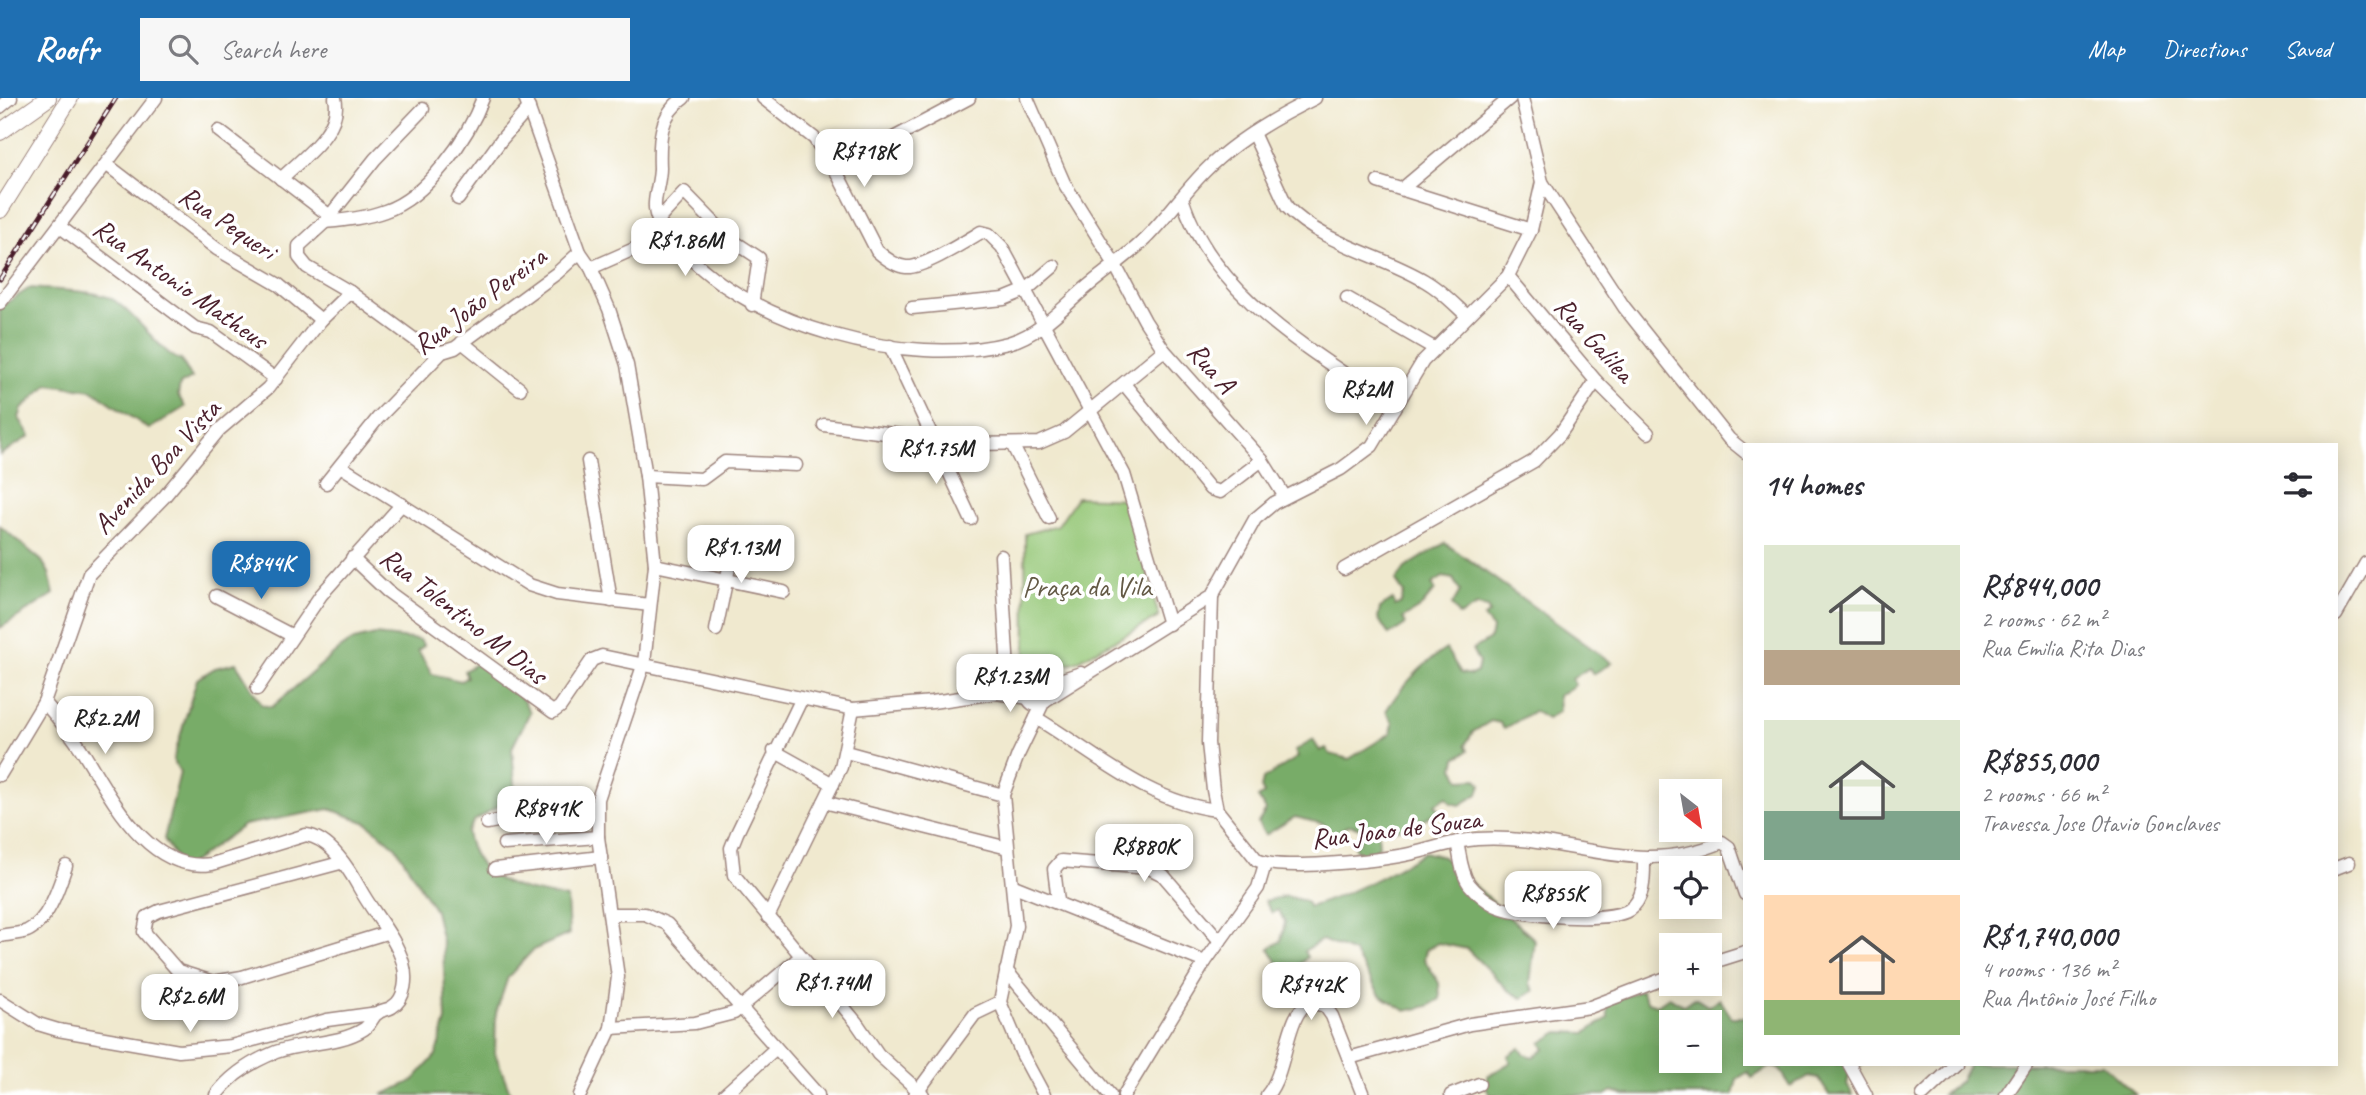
<!DOCTYPE html>
<meta charset="utf-8">
<style>
:root{--surface:#fff;--page:#f7f7f7;--text:#2b2b33;--muted:#7c7c81;--accent:#1f6fb2}
body{margin:0;font-family:Caveat,sans-serif;background:var(--page);color:var(--text);height:100vh;display:flex;flex-direction:column;font-size:26px;white-space:nowrap}
*{box-sizing:border-box;margin:0}
p{font-size:23px;color:var(--muted)}
.icon{flex:none;width:38px;height:38px;fill:none;stroke:currentColor;stroke-width:2;stroke-linecap:round;stroke-linejoin:round}
.map{position:relative;flex:1;overflow:hidden}
.details{position:absolute;left:1743px;top:345px;width:595px;height:623px;display:flex;flex-direction:column;background:var(--surface);border-radius:0px;box-shadow:0 4px 18px #0003}
.details>*{flex:none}
.needle{width:46px;rotate:149deg}
.controls{position:absolute;left:1659px;top:681px;display:grid;gap:14px}
.controls a{display:grid;place-items:center;width:63px;height:63px;border-radius:0px;background:var(--surface);box-shadow:0 4px 18px #0003;font-size:35px}
.price{position:absolute;translate:-50% -60px;padding:0 16px;border-radius:14px;background:#fff;color:#222;font-size:23px;line-height:46px;filter:drop-shadow(0 2px 4px #0008)}
.price::after{content:'';position:absolute;left:50%;top:42px;width:21px;height:16px;margin-left:-10px;background:inherit;clip-path:polygon(0 0,100% 0,50% 100%)}
.price.on{background:var(--accent);color:#fff}
ul{padding:0;list-style:none}
li{display:flex;align-items:center;gap:21px;height:175px;padding:0 21px}
li span{display:grid;place-items:center;flex:none;width:196px;height:140px;border-radius:0px;color:#555}
li>.icon{margin-inline-start:auto}
span .icon{width:84px;height:84px;fill:#fffc;stroke-width:1}
li b{font-size:30px}
h2{display:flex;justify-content:space-between;align-items:center;height:84px;padding:0 21px;font-size:30px}
header{display:flex;align-items:center;gap:42px;box-sizing:border-box;height:98px;padding:0 35px;background:var(--accent);color:#fff}
header strong{font-size:33px}
nav{display:flex;gap:38px;margin-inline-start:auto;font-size:24px}
.search{width:490px;height:63px;background:var(--page);display:flex;align-items:center;gap:18px;box-sizing:border-box;padding:0 24px;border-radius:0px;color:var(--muted);font-size:26px}
.map>svg:first-child{display:block}
.green{fill:#95c777;stroke:#707351;stroke-width:2}
.forest{fill:#78ac68;stroke:#61664a;stroke-width:2;fill-rule:evenodd}
.lines{fill:none;stroke-linecap:round;stroke-linejoin:round}
.minor-casing{stroke:#9d847d;stroke-width:15}
.major-casing{stroke:#9d847d;stroke-width:18}
.minor{stroke:#fff;stroke-width:12}
.major{stroke:#fff;stroke-width:16}
.rail-casing{stroke:#4a1f2b;stroke-width:5}
.rail{stroke:#fff;stroke-width:2.5;stroke-dasharray:8;stroke-linecap:butt}
.labels{text-anchor:middle;stroke-width:7;stroke-linejoin:round;paint-order:stroke}
.street-label{font-size:28px;fill:#4a1f2b;stroke:#fff}
.park-label{font-size:28px;fill:#645a46;stroke:#fff}
</style>
<header>
<strong>Roofr</strong>
<div class="search"><svg class="icon" aria-label="search" viewBox="0 0 24 24"><circle cx="10" cy="10" r="6"/><path d="M15 15l6 6"/></svg>Search here</div>
<nav><a>Map</a><a>Directions</a><a>Saved</a></nav>
</header>
<div class="map">
<svg width="2366" height="997" viewBox="0 0 2366 997">
<rect width="100%" height="100%" fill="#fff"/>
<filter id="ink" filterUnits="userSpaceOnUse"><feTurbulence type="fractalNoise" baseFrequency=".0143" numOctaves="2"/><feDisplacementMap in="SourceGraphic" scale="14" xChannelSelector="R" yChannelSelector="G"/><feConvolveMatrix kernelMatrix="1 2 1 2 8 2 1 2 1" color-interpolation-filters="sRGB"/></filter>
<filter id="wash" filterUnits="userSpaceOnUse"><feTurbulence type="fractalNoise" baseFrequency=".00686" numOctaves="4" result="noise"/><feDisplacementMap in="SourceGraphic" scale="28" xChannelSelector="R" yChannelSelector="G"/><feGaussianBlur stdDeviation="1.57" result="paint"/><feColorMatrix in="noise" values="0 0 0 0 0 0 0 0 0 0 0 0 0 0 0 0 0 1.4 0 .05"/><feComposite in="paint" operator="in"/></filter>
<g filter="url(#wash)">
<rect width="100%" height="100%" fill="#f0e9cf"/>
<path class="green" d="M1077,399l50,2 32,118 -84,45 -49,12 -1,-140 33,-9z"/>
<g class="forest">
<path d="M30,190c20,2 66,2 82,11 23,13 51,57 69,61l11,18 -12,7 -2,10 7,12 -36,22 -57,-39 -44,-6 -26,25 -3,9 11,18 -30,19v-148z"/>
<path d="M0,428l42,35 7,12 5,21 -54,34z"/>
<path d="M1445,445l167,120 -19,11 -4,-6 -17,11 3,6 -17,11 1,15 -12,8 -13,-8 -30,18 -4,-6 -9,-2 -18,11 -8,13 3,6 -12,7 -2,10 7,12 16,-1 4,5 -3,10 -18,11 -9,-2 -4,-6 -12,7 4,6 -24,15 -22,5 -4,-6 -11,7 1,16 -18,11 -7,-12 6,-4 2,-9 -4,-6 -9,-2 -18,11 -7,-12 -29,-7 -30,18 -7,-12 8,-13 -8,-12 6,-4 -3,-6 2,-9 35,-22 -3,-6 18,-11 7,11 6,-3 4,6 19,5 42,-26 2,-10 -7,-12c14,-23 37,-48 60,-62l15,24 10,2 6,-3 2,-10 -7,-12 18,-11 2,-10 -8,-12 6,-4 -3,-5 -10,-2 -18,10 -7,-11 8,-14 -7,-12 -10,-2 -11,7 3,6 -14,17 -18,11 3,6 -17,11 -11,-17 2,-10 12,-8 3,6 6,-3 3,-10 -8,-12 9,-13z"/>
<path d="M375,537l45,5 4,6 -6,4 14,24 29,7 6,-4 -3,-6 18,-11 37,34 11,18 -18,36 4,47 -42,26 -7,11c8,52 55,58 100,66l2,36 -36,16 -25,27 -12,36 -1,40 16,42h-129l31,-14 23,-26 10,-35 -3,-74 -8,-35 -39,-64 -29,-24 -37,-14 -86,16 -61,44 -19,-30 16,-67 -7,-12 24,-81 18,-11 21,-5 26,42 10,2 70,-60 12,-7z"/>
<path d="M1424,754l19,5 92,83 -5,44 4,7 -12,7 -14,-8 -41,-41 -29,-6 -12,7 -2,9 15,24 1,16 -12,7 -22,5 -26,-16 -26,-42 -32,-13 -18,11 3,6 -20,21 -18,-30 12,-7 4,-19 -7,-12 -6,3 -7,-12 21,-5 19,5 4,6c41,-13 79,-32 115,-55z"/>
<path d="M1641,892l7,12 9,3 12,-8 14,8 12,-7 13,8 12,-7 11,18h14v47h117l-13,12 -2,9 6,10h-24l-11,-17 -9,-2 -18,11 -11,-18 -10,-2 -18,11 -4,-6 -11,7 -4,16h-108l-13,-4 -7,4h-114l-6,-9 3,-10 23,-14 -3,-6 12,-8 4,6 9,3 12,-8 -4,-6 18,-11 26,1 23,-15 -1,-15zM1671,924h39v38h-39z"/>
<path d="M1969,966h133l34,31h-194l18,-14z"/>
</g>
</g>
<g filter="url(#ink)">
<g class="lines">
<defs>
<g id="minor">
<path d="M525,0l55,154 11,16 18,41 18,56 19,111 9,89 -11,98 -46,136v38l20,140 -7,51 -31,67"/>
<path d="M684,0c-25,16 -25,44 -24,70 0,18 -10,35 -2,52 6,11 16,20 24,29 68,77 226,120 326,94 29,-8 51,-31 73,-51 19,-17 42,-32 61,-50 23,-22 41,-49 63,-71 30,-31 71,-54 110,-73"/>
<path d="M763,0l51,40 21,31 42,82c8,7 18,15 29,16 16,2 60,-26 75,-35l8,2 13,13 122,227 45,150"/>
<path d="M1027,0l37,85 50,80 31,58 19,29 98,110 23,37"/>
<path d="M0,9l11,-9"/>
<path d="M423,11l-48,50 -50,63 -26,24v11l8,10 43,25 79,58 13,2"/>
<path d="M219,33l111,85"/>
<path d="M1253,35l34,74c35,37 95,48 138,74 16,9 29,23 42,35"/>
<path d="M106,66l111,85 62,36 42,35"/>
<path d="M835,71l134,-71"/>
<path d="M281,81c21,-21 62,-49 54,-81"/>
<path d="M1378,84l153,48"/>
<path d="M1542,84l82,125 105,132 16,13"/>
<path d="M1402,91l108,-91"/>
<path d="M1182,100c31,100 133,154 213,210"/>
<path d="M458,101l43,-59 28,-32"/>
<path d="M658,122l26,-28 46,47 29,19 -7,47"/>
<path d="M325,124c20,-2 41,-4 60,-11 42,-14 83,-73 98,-113"/>
<path d="M59,128l136,102 16,4 65,47"/>
<path d="M591,170l77,-34"/>
<path d="M1508,178l88,105 52,52"/>
<path d="M1347,200l87,50"/>
<path d="M0,205l156,-205"/>
<path d="M912,210l92,-9 22,-9 28,-24"/>
<path d="M462,244l58,47"/>
<path d="M890,248l81,173"/>
<path d="M1125,287l85,104 10,3 42,-32"/>
<path d="M824,327l146,19 69,-1 25,-11 100,-82"/>
<path d="M1013,348l36,72"/>
<path d="M588,363l23,140"/>
<path d="M340,368l189,119 28,9 93,11"/>
<path d="M646,378l56,3 23,-17 71,3"/>
<path d="M326,385l52,-65 64,-66 13,-4 102,-75 23,-21"/>
<path d="M1001,458l8,132"/>
<path d="M352,460l35,33 166,121 7,-5 32,-47 10,-4 251,53 79,-7 64,-9 19,-6 18,2"/>
<path d="M655,467l129,27"/>
<path d="M1344,471l190,-108 26,-27 36,-53"/>
<path d="M216,498l75,39"/>
<path d="M1212,498l-4,147 5,47 4,20 40,50c21,11 114,1 142,-4 26,-4 51,-15 78,-17 87,-6 159,41 245,3l7,5 16,47"/>
<path d="M2336,517l30,-52"/>
<path d="M716,532l20,-96"/>
<path d="M1039,589l42,-14"/>
<circle cx="1037" cy="598" r="9"/>
<path d="M257,591l64,-94 81,-91"/>
<path d="M996,595l33,5"/>
<path d="M801,602l-64,133 -6,15 3,27 122,147 22,32 45,41"/>
<path d="M1046,602l166,-104 43,-77 19,-16 67,-34 31,-23 51,-85 85,-85 23,-46 11,-48 -20,-84"/>
<path d="M44,604c13,15 26,30 37,47 29,46 66,125 131,115l94,-29c24,3 43,34 54,54 13,24 36,49 43,74 4,14 3,36 -11,44 -4,3 -11,3 -15,6 -5,5 -7,12 -13,16 -25,16 -61,13 -88,23 -23,9 -45,23 -60,43"/>
<path d="M1043,605l-25,52 -15,40 13,131 -16,76 22,52 22,41"/>
<path d="M1036,620c59,35 111,84 181,92"/>
<path d="M774,653l59,33"/>
<path d="M846,654l157,43"/>
<path d="M0,677l44,-73 45,-128 75,-77 55,-67 49,-42 53,-68 29,-28"/>
<path d="M824,704l184,46"/>
<path d="M487,725l69,-13 41,-1"/>
<path d="M1457,744c3,13 4,31 12,42 7,9 20,19 30,23 23,9 109,16 130,3 16,-11 15,-33 15,-50"/>
<path d="M504,746l94,-7"/>
<path d="M340,765l-181,48 -12,6 -3,15 34,39 35,11 29,-5 144,-44"/>
<path d="M2336,770l13,-5"/>
<path d="M495,771l106,-12"/>
<path d="M1014,788l191,76"/>
<path d="M1058,803l-4,-32 7,-8 88,7 14,7 57,66"/>
<path d="M611,816h34l22,10 151,171"/>
<path d="M768,819l73,-150 12,-58"/>
<path d="M0,838c9,-2 19,-2 27,-5 22,-10 32,-45 39,-65"/>
<path d="M1710,865l35,-11"/>
<path d="M1006,872l104,125"/>
<path d="M0,902l38,24 20,6 121,21 52,-5 96,-26 51,-7"/>
<path d="M611,930l84,-5 39,-10 66,-56"/>
<path d="M1349,960l121,-34 120,-17 81,-31"/>
<path d="M1849,966l17,31"/>
<path d="M724,997l52,-47"/>
<path d="M915,997l60,-81 25,-12"/>
<path d="M1124,997l81,-133 53,-74 7,-24"/>
<path d="M1267,997c21,-24 18,-82 43,-93l15,4 7,10 31,79"/>
<path d="M1451,997l28,-11"/>
<path d="M1923,997l33,-31"/>
<path d="M2006,997l21,-31"/>
</g>
<g id="major">
<path d="M0,34l48,-34"/>
<path d="M0,112l70,-112"/>
</g>
</defs>
<use href="#minor" class="minor-casing"/>
<use href="#major" class="major-casing"/>
<use href="#minor" class="minor"/>
<use href="#major" class="major"/>
<defs>
<path id="rail" d="M0,181l116,-181"/>
</defs>
<use href="#rail" class="rail-casing"/>
<use href="#rail" class="rail"/>
</g>
</g>
<g class="labels">
<g class="street-label">
<text transform="translate(228 124) rotate(34)" y="10">Rua Pequeri</text>
<text transform="translate(181 185) rotate(35)" y="10">Rua Antonio Matheus</text>
<text transform="translate(479 202) rotate(-37)" y="10">Rua João Pereira</text>
<text transform="translate(1595 241) rotate(48)" y="10">Rua Galilea</text>
<text transform="translate(1212 269) rotate(49)" y="10">Rua A</text>
<text transform="translate(156 368) rotate(-47)" y="10">Avenida Boa Vista</text>
<text transform="translate(464 517) rotate(38)" y="10">Rua Tolentino M Dias</text>
<text transform="translate(1396 730) rotate(-7)" y="10">Rua Joao de Souza</text>
</g>
<g class="park-label">
<text x="1087" y="498">Praça da Vila</text>
</g>
</g>
</svg>
<div class="controls">
<a><svg class="needle" viewBox="-14 -14 28 28"><path d="M0-13l5 13h-10z" fill="#e53935"/><path d="M0 13l5-13h-10z" fill="#7c7c81"/></svg></a>
<a><svg class="icon" aria-label="locate" viewBox="0 0 24 24"><circle cx="12" cy="12" r="6"/><path d="M12 2v4M12 18v4M2 12h4M18 12h4"/></svg></a>
<a>+</a>
<a>−</a>
</div>
<b class="price" style="left:864px;top:91px">R$718K</b>
<b class="price" style="left:685px;top:180px">R$1.86M</b>
<b class="price" style="left:1366px;top:329px">R$2M</b>
<b class="price" style="left:936px;top:388px">R$1.75M</b>
<b class="price" style="left:741px;top:487px">R$1.13M</b>
<b class="price on" style="left:261px;top:503px">R$844K</b>
<b class="price" style="left:1010px;top:616px">R$1.23M</b>
<b class="price" style="left:105px;top:658px">R$2.2M</b>
<b class="price" style="left:546px;top:748px">R$841K</b>
<b class="price" style="left:1144px;top:786px">R$880K</b>
<b class="price" style="left:1553px;top:833px">R$855K</b>
<b class="price" style="left:832px;top:922px">R$1.74M</b>
<b class="price" style="left:1311px;top:924px">R$742K</b>
<b class="price" style="left:190px;top:936px">R$2.6M</b>
<section class="details">
<h2>14 homes<svg class="icon" aria-label="filters" viewBox="0 0 24 24"><path d="M4 7h16M4 17h16"/><circle cx="9" cy="7" r="2"/><circle cx="15" cy="17" r="2"/></svg></h2>
<ul>
<li><span style="background:linear-gradient(#dfe7d0 75%,#b9a48a 0)"><svg class="icon" aria-label="home" viewBox="0 0 24 24"><path d="M3 11l9-7 9 7M6 9v11h12V9"/></svg></span><div><b>R$844,000</b><p>2 rooms · 62 m²</p><p>Rua Emilia Rita Dias</p></div></li>
<li><span style="background:linear-gradient(#dfe7d0 65%,#7fa58c 0)"><svg class="icon" aria-label="home" viewBox="0 0 24 24"><path d="M3 11l9-7 9 7M6 9v11h12V9"/></svg></span><div><b>R$855,000</b><p>2 rooms · 66 m²</p><p>Travessa Jose Otavio Gonclaves</p></div></li>
<li><span style="background:linear-gradient(#ffd9b3 75%,#8fb573 0)"><svg class="icon" aria-label="home" viewBox="0 0 24 24"><path d="M3 11l9-7 9 7M6 9v11h12V9"/></svg></span><div><b>R$1,740,000</b><p>4 rooms · 136 m²</p><p>Rua Antônio José Filho</p></div></li>
</ul>
</section>
</div>
